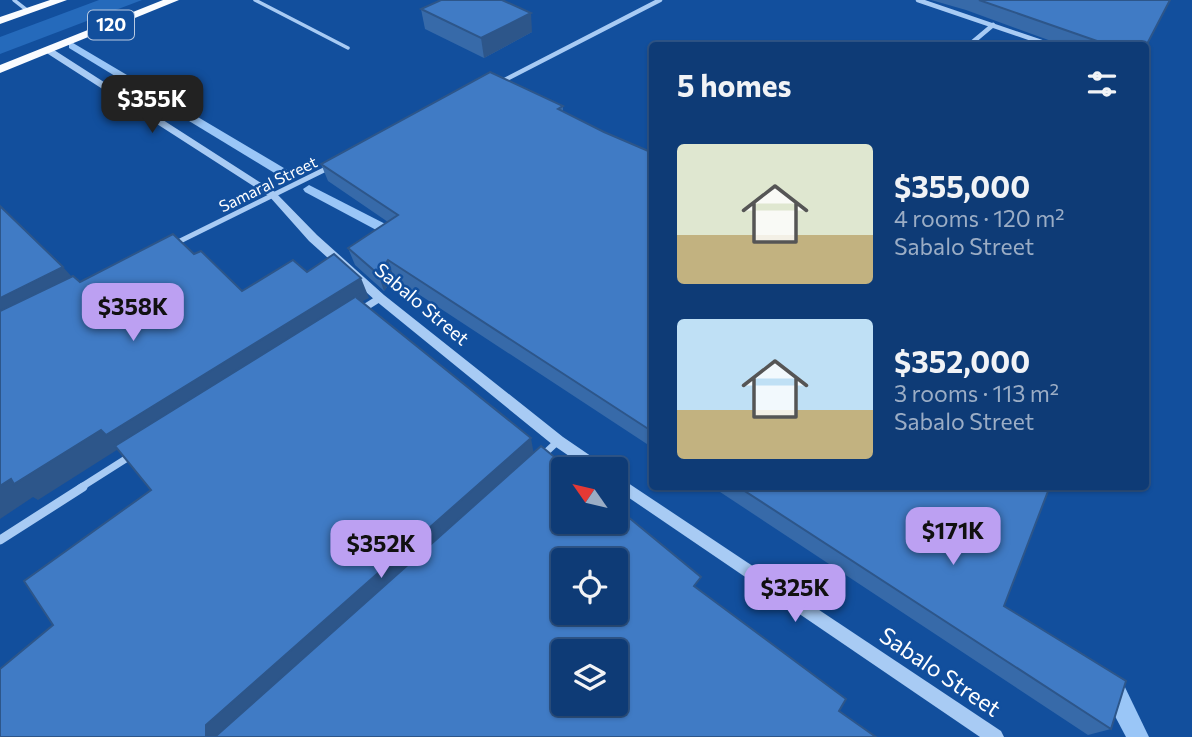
<!DOCTYPE html>
<meta charset="utf-8">
<style>
:root{--surface:#0e3b76;--page:#1c467e;--text:#f1f3f6;--muted:#9badc5;--line:#2e5588;--accent:#bca0f2}
body{margin:0;font-family:Commissioner,sans-serif;background:var(--page);color:var(--text);height:100vh;display:flex;flex-direction:column;font-size:26px;white-space:nowrap}
*{box-sizing:border-box;margin:0}
p{font-size:23px;color:var(--muted)}
.icon{flex:none;width:38px;height:38px;fill:none;stroke:currentColor;stroke-width:2;stroke-linecap:round;stroke-linejoin:round}
.map{position:relative;flex:1;overflow:hidden}
.panel{position:absolute;left:649px;top:42px;width:500px;height:448px;display:flex;flex-direction:column;background:var(--surface);border-radius:7px;box-shadow:0 2px 5px #0004,0 0 0 2px var(--line)}
.panel>*{flex:none}
.needle{width:46px;rotate:304deg}
.controls{position:absolute;left:551px;top:457px;display:grid;gap:14px}
.controls a{display:grid;place-items:center;width:77px;height:77px;border-radius:7px;background:var(--surface);box-shadow:0 2px 5px #0004,0 0 0 2px var(--line);font-size:35px}
.price{position:absolute;translate:-50% -60px;padding:0 16px;border-radius:14px;background:var(--accent);color:#111;font-size:23px;line-height:46px;filter:drop-shadow(0 2px 4px #0008)}
.price::after{content:'';position:absolute;left:50%;top:42px;width:21px;height:16px;margin-left:-10px;background:inherit;clip-path:polygon(0 0,100% 0,50% 100%)}
.price.current{background:#222;color:#fff}
ul{padding:0;list-style:none}
li{display:flex;align-items:center;gap:21px;height:175px;padding:0 28px}
li span{display:grid;place-items:center;flex:none;width:196px;height:140px;border-radius:7px;color:#555}
li>.icon{margin-inline-start:auto}
span .icon{width:84px;height:84px;fill:#fffc;stroke-width:1}
li b{font-size:30px}
h2{display:flex;justify-content:space-between;align-items:center;height:84px;padding:0 28px;font-size:30px}
.map>svg:first-child{display:block}
.green{fill:#256abb}
.lines{fill:none;stroke-linecap:round;stroke-linejoin:round}
.stream{fill:#9ac6f7;fill-rule:evenodd}
.service{stroke:#a8cbf4;stroke-width:3.5}
.minor-far3{stroke:#a8cbf4;stroke-width:4.5}
.minor-far2{stroke:#a8cbf4;stroke-width:5}
.minor-far1{stroke:#a8cbf4;stroke-width:7}
.minor{stroke:#a8cbf4;stroke-width:9}
.tertiary{fill:#a8cbf4;fill-rule:evenodd}
.trunk{fill:#fafcff;fill-rule:evenodd}
.wall{fill:#376aa9}
.shaded-wall{fill:#2d568a}
.building{fill:#407bc5;stroke:#2d568a;stroke-width:2;fill-rule:evenodd}
.labels{text-anchor:middle;stroke-width:5;stroke-linejoin:round;paint-order:stroke}
.far-street-label{font-size:16px;fill:#fff;stroke:#124f9d}
.shield{fill:#124f9d;stroke:#b8cae2;stroke-width:2}
.shield-label{font-size:18px;font-weight:bold;fill:#fff}
.street-label{font-size:19px;fill:#fff;stroke:#124f9d}
.near-street-label{font-size:23px;fill:#fff;stroke:#124f9d}
</style>
<div class="map">
<svg width="1192" height="737" viewBox="0 0 1192 737">
<rect width="100%" height="100%" fill="#124f9d"/>
<path class="green" d="M99,0h43l-142,54v-17z"/>
<g class="lines">
<g class="stream">
<path d="M73,43l221,131 2,3 -6,4 -4,-1 -217,-132v-4z"/>
<path d="M309,185l96,49 2,3 -2,3h-10l-90,-48 -2,-3z"/>
<path d="M1109,673l12,6 28,58h-23l-28,-53 3,-8z"/>
</g>
<g class="service">
<path d="M14,0l14,11"/>
<path d="M255,0l93,48"/>
</g>
<g class="minor-far3">
<path d="M918,0l135,46"/>
<path d="M968,46l25,-21"/>
<path d="M497,84l163,-84"/>
</g>
<path class="minor-far2" d="M174,244l156,-77"/>
<g class="minor-far1">
<path d="M361,310l19,-12"/>
<path d="M540,458l18,-17"/>
<path d="M80,488l52,-33"/>
</g>
<path class="minor" d="M0,540l83,-53"/>
<g class="tertiary">
<path d="M45,48h6l224,144 42,43 67,60 179,142 41,28 2,4h-18l-35,-24 -177,-144 -67,-60 -40,-45 -224,-144z"/>
<path d="M616,475l385,256 3,6h-24l-364,-248z"/>
</g>
<g class="trunk">
<path d="M50,0h17l-67,24v-7z"/>
<path d="M163,0h16l-179,73v-8z"/>
</g>
</g>
<g class="wall">
<path d="M931,0h239l-24,46h-81l-99,-36z"/>
<path d="M421,9l111,23 -48,26 -59,-29z"/>
<path d="M563,106v6l41,20 49,21v295l-259,-170 -10,13 -29,-26 -7,-17 40,-26 -60,-41 -7,-17z"/>
<path d="M711,486h339l-46,120 107,123 -23,6z"/>
</g>
<g class="shaded-wall">
<path d="M531,13l1,19 -48,26 -3,-20z"/>
<path d="M388,260l6,18 -10,13 -6,-17z"/>
<path d="M63,267l18,20 -81,42v-31z"/>
<path d="M361,278l8,20 -6,3 5,12 -248,135 -82,52 -5,-3 -33,22v-33l101,-56z"/>
<path d="M531,438l3,17 -309,282 -19,-2v-10z"/>
</g>
<g class="building">
<path d="M441,0h61l29,13 -50,25 -60,-29z"/>
<path d="M979,0h191l-24,46h-32l-17,-5z"/>
<path d="M490,72l73,34 -5,3 46,23 49,21v279l-265,-172 -10,14 -30,-26 50,-33 -77,-51z"/>
<path d="M0,206l63,61 -63,31z"/>
<path d="M173,234l21,20 7,-3 41,40 51,-31 14,12 27,-18 27,24 -255,157 -5,-5 -87,54 -3,-5 -11,7v-175l73,-35 7,6z"/>
<path d="M360,294l-3,4 174,140 -325,287v10l10,1 325,-290 28,23h-5v53h52v-15l85,70 -7,9 152,113 -7,12 37,26h-876v-68l53,-44 -29,-44 127,-91 -36,-44zM564,560h52v52h-52zM564,651h52v53h-52z"/>
<path d="M737,486h313l-46,120 122,75 -15,48z"/>
</g>
<g class="labels">
<g class="far-street-label">
<text transform="translate(268 184) rotate(-26)" y="6">Samaral Street</text>
</g>
<rect class="shield" x="88" y="10.5" width="46" height="29" rx="5"/>
<g class="shield-label">
<text x="111" y="31">120</text>
</g>
<g class="street-label">
<text transform="translate(422 304) rotate(40)" y="7">Sabalo Street</text>
</g>
<g class="near-street-label">
<text transform="translate(940 672) rotate(34)" y="8">Sabalo Street</text>
</g>
</g>
</svg>
<div class="controls">
<a><svg class="needle" viewBox="-14 -14 28 28"><path d="M0-13l5 13h-10z" fill="#e53935"/><path d="M0 13l5-13h-10z" fill="#9badc5"/></svg></a>
<a><svg class="icon" aria-label="locate" viewBox="0 0 24 24"><circle cx="12" cy="12" r="6"/><path d="M12 2v4M12 18v4M2 12h4M18 12h4"/></svg></a>
<a><svg class="icon" aria-label="layers" viewBox="0 0 24 24"><path d="M12 4l9 5-9 5-9-5zM3 14l9 5 9-5"/></svg></a>
</div>
<b class="price current" style="left:152px;top:135px">$355K</b>
<b class="price" style="left:133px;top:343px">$358K</b>
<b class="price" style="left:953px;top:567px">$171K</b>
<b class="price" style="left:381px;top:580px">$352K</b>
<b class="price" style="left:795px;top:624px">$325K</b>
<section class="panel">
<h2>5 homes<svg class="icon" aria-label="filters" viewBox="0 0 24 24"><path d="M4 7h16M4 17h16"/><circle cx="9" cy="7" r="2"/><circle cx="15" cy="17" r="2"/></svg></h2>
<ul>
<li><span style="background:linear-gradient(#dfe7d0 65%,#c2b280 0)"><svg class="icon" aria-label="home" viewBox="0 0 24 24"><path d="M3 11l9-7 9 7M6 9v11h12V9"/></svg></span><div><b>$355,000</b><p>4 rooms · 120 m²</p><p>Sabalo Street</p></div></li>
<li><span style="background:linear-gradient(#bfe0f5 65%,#c2b280 0)"><svg class="icon" aria-label="home" viewBox="0 0 24 24"><path d="M3 11l9-7 9 7M6 9v11h12V9"/></svg></span><div><b>$352,000</b><p>3 rooms · 113 m²</p><p>Sabalo Street</p></div></li>
</ul>
</section>
</div>
